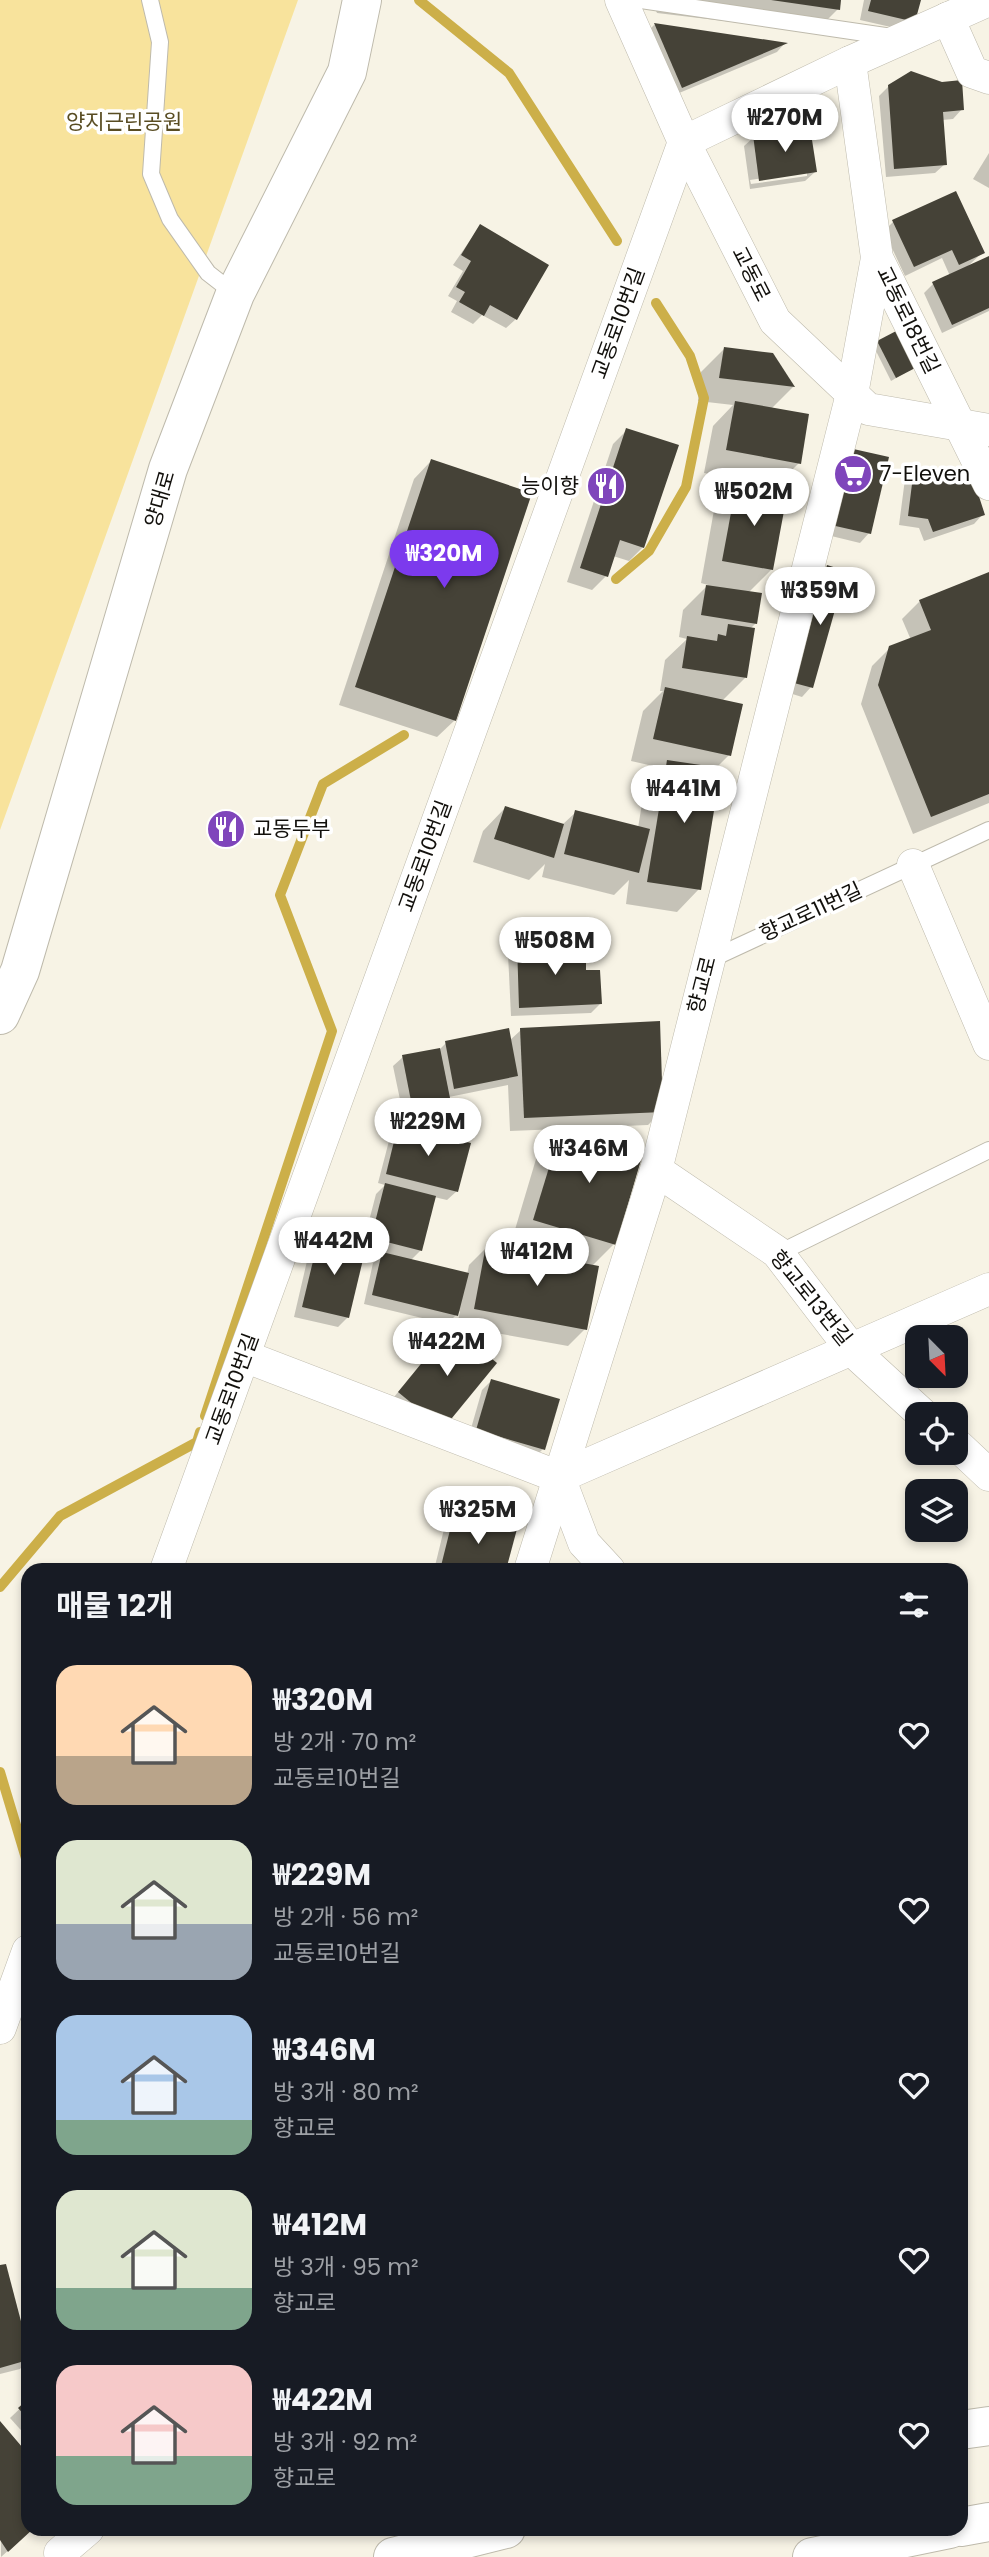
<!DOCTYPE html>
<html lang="ko">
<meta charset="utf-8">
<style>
:root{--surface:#171b24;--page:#20242c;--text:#f1f3f6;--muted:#9ea1a6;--accent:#7c3aed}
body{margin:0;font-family:Poppins,"Noto Sans KR",sans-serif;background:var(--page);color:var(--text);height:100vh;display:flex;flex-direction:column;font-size:26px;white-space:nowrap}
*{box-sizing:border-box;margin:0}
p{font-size:23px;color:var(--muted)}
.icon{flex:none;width:38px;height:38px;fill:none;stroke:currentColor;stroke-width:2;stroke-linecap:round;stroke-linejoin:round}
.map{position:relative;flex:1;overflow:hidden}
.panel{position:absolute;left:21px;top:1563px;width:947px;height:973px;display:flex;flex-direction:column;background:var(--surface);border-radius:21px;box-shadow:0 4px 10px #0003}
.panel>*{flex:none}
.needle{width:46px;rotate:156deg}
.buttons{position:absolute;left:905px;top:1325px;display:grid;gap:14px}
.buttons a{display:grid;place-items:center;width:63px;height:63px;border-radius:14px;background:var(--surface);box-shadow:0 4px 10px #0003;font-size:35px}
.price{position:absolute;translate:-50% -60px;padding:0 16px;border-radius:24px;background:#fff;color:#222;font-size:23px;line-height:46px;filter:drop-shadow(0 2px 4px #0008)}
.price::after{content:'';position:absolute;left:50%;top:42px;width:21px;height:16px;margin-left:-10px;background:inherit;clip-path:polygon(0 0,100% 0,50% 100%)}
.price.active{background:var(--accent);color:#fff}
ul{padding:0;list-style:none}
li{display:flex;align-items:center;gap:21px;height:175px;padding:0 35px}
li span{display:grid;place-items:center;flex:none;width:196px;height:140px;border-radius:21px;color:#555}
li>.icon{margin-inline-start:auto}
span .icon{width:84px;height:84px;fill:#fffc;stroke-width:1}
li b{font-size:30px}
h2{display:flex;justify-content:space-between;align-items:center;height:84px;padding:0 35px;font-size:30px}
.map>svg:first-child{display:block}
.green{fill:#f8e39c}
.shadow{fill:#0003;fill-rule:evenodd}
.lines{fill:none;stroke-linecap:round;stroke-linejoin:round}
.stream{stroke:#ccaf49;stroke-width:10}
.building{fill:#454237}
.lane-casing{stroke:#bebaac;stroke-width:18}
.street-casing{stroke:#bebaac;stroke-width:33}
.secondary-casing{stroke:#bebaac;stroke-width:40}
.highway-casing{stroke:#bebaac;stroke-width:40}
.lane{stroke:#fff;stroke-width:16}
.street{stroke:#fff;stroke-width:32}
.secondary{stroke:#fff;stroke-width:38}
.highway{stroke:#fff;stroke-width:38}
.labels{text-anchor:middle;stroke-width:7;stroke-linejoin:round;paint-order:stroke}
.park-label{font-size:21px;fill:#594d23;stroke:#fff}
.street-label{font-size:21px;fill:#12100c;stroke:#fff}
.poi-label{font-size:21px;fill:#12100c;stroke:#fff;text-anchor:start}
</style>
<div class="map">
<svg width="989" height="2557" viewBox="0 0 989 2557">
<rect width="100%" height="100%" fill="#f7f3e5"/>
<path class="green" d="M0,0h298l-298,830z"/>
<g class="shadow">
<path d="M651,0h188l-1,9 -23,23 -158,-19z"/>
<path d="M864,0h55l-15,30 -44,-10z"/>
<path d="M654,25l130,19 -7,8 -105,44 -27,-62z"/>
<path d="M889,86l73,23 -9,10 -11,1 3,44 -10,9 -49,4 -7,-81z"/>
<path d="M754,137l61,35 -10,9 -55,8 -6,-43zM807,172v4l-56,8 -1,-4z"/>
<path d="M989,153v35l-16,-9z"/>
<path d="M893,222l90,30 -16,15 22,-9v53l-47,22 -18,-40 9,-9 17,-8 -8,-18 -37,18 -21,-45z"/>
<path d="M480,226l36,93 -10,9 -24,-13 -9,9 -22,-12 6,-11 -9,-5 15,-25 -10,-6z"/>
<path d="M878,342l39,24 -26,15 -17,-34z"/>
<path d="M724,349l48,6 21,32 -22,22 28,54 -23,23 -72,-13 9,-47 20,-21 -35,-4 3,-29z"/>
<path d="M627,430l16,117 -14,14 -16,-5 -7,20 -14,14 -25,-8 46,-138z"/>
<path d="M840,460l29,73 -9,10 -37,-9z"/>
<path d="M431,461l24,259 -18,17 -98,-32 75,-226z"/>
<path d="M914,470l69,44 -9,10 -50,17 -5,-13 -20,-3 6,-46z"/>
<path d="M737,487l35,82 -24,24 8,30 -6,6 -5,49 -23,23 7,54 -14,14 -16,120 -22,23 -51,-8 3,-24 -15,15 -72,-18 3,-13 -16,16 -56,-18 10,-31 22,-23 57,17 14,-13 62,16 7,-43 17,-17 -31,-7 12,-50 20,-20h-3l5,-31 22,-21 -8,-2 4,-27 25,-25 -7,-2 13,-73z"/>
<path d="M827,567l-16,120 -9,10 -16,-5 32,-115z"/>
<path d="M989,573v230l-76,31 -52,-130 11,-38 18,-18 21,-8 -9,-21 18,-18z"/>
<path d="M518,944l50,17 17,11 15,32 -9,9 -80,3 -3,-62z"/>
<path d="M521,1030l141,81 -14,14 -78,3 44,116 -22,22 -7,63 -17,17 -111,-20 3,-15 -13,13 -83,-20 9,-41 11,-10 -20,-6 -16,70 -10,10 -44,-10 16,-69 9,-10 43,10 14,-54 9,-9 -7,-2 12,-46 9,-10 58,64 -10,9 -13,-3 -13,53 -11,11 57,14 2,-10 18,-18 79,15 1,-3 -56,-16 28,-94 21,-20 -50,2 -2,-46 -59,12 -10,10 -36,7 -10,-48 10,-9 36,-7 7,-7 63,-2z"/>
<path d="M443,1337l-1,91 -52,-26z"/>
<path d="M491,1381l52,68 -9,9 -66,-19 14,-49z"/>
<path d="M454,1516l50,54h-70l11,-45z"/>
<path d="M0,2267l28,88v5l-8,9 -20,5z"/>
<path d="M28,2401v37l-18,-20z"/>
<path d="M0,2424l28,33v72h4l-31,28z"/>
</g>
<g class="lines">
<g class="stream">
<path d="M419,0l90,73 108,168"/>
<path d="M616,579l33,-28 37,-64 18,-89 -14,-42 -34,-53"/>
<path d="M205,1416l127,-385 -52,-136 43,-111 81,-49"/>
<path d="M0,1587l60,-71 137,-74 3,-10"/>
<path d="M0,1772l28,93"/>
</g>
</g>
<g class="building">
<path d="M771,0h70l-1,10z"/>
<path d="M871,0h50l-6,22 -47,-11z"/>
<path d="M654,23l134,20 -106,45z"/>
<path d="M911,71l31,11 20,-2 2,30 -21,2 4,53 -53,4 -6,-84z"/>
<path d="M810,127l7,45 -58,9 -6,-46z"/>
<path d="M956,191l29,62 -26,12 -7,-15 -38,17 -22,-47z"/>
<path d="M480,224l69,41 -32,55 -27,-15 -6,11 -25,-14 6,-10 -9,-5 15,-26 -10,-6z"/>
<path d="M989,256v52l-37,17 -20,-43z"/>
<path d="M900,329l19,37 -23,12 -19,-37z"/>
<path d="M724,347l49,6 22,34 -76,-9z"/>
<path d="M735,401l74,13 -8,50 -75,-14z"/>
<path d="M626,428l53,17 -35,103 -24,-8 -12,37 -28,-9z"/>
<path d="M849,448l40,9 -18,77 -40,-9z"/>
<path d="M431,459l101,34 -76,228 -101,-34z"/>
<path d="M914,468l58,7 13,40 -52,17 -5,-13 -20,-3z"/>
<path d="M736,486l51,9 -14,75 -51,-9z"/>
<path d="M827,565l19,6 -33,117 -19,-5z"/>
<path d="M989,572v222l-58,23 -53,-132 11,-39 42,-16 -12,-30z"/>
<path d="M706,585l56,8 -5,31 -56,-9z"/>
<path d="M728,624l27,4 -8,50 -65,-10 5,-32 30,5 1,-7 8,2z"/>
<path d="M665,687l78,17 -12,52 -78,-17z"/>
<path d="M667,760l54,8 -20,122 -54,-8z"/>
<path d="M505,806l59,18 -10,34 -60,-19z"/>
<path d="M575,810l75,19 -11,44 -75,-19z"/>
<path d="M569,941l1,19 16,-1v11h14l2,34 -83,4 -2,-65z"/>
<path d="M660,1021l3,91 -139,6 -4,-90z"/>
<path d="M509,1028l9,48 -64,13 -9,-48z"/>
<path d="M440,1048l10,50 -38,8 -10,-51z"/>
<path d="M398,1125l73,18 -13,49 -72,-18z"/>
<path d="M562,1125l82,25 -28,95 -83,-25z"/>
<path d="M385,1183l51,13 -14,55 -51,-13z"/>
<path d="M319,1236l47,11 -17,71 -47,-11z"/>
<path d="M486,1245l113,21 -12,64 -113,-21z"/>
<path d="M382,1252l87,21 -11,43 -86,-21z"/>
<path d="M452,1326l45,37 -54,66 -45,-37z"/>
<path d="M491,1379l69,20 -15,51 -69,-20z"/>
<path d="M454,1514l63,15 -11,41h-66z"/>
<path d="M6,2264l22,84v12l-28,8v-103z"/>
<path d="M28,2399v20l-10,-11z"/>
<path d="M0,2421l28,33v75h5l-25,23 -8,-12z"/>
</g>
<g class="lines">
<defs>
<g id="lane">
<path d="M150,0l10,42 -9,132 19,45 38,54 27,21"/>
<path d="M641,0l251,37"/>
<path d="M709,960l280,-130"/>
<path d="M779,1253l210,-103"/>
</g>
<g id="street">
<path d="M621,0l63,142 91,179 93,88 121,21"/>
<path d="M948,18l24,54 17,6"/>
<path d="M850,62l27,196 112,226"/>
<path d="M913,865l76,179"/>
<path d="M656,1170l121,82 75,98 70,64"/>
<path d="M244,1356l315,121 430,-188"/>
<path d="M956,1444l33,31"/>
<path d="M559,1477l25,66 25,27"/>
<path d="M166,1570l518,-1428 166,-80 139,-62"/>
<path d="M530,1570l126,-400 196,-776 25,-136"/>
<path d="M0,2028l28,-77"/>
<path d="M60,2553l28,-24"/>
</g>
<path id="secondary" d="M0,1015l20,-44 148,-502 67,-175 112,-222 15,-72"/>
<g id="highway">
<path d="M961,2430l28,-4"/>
<path d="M961,2527l28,-5"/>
<path d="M393,2557l113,-28"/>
<path d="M812,2557l138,-28"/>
</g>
</defs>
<use href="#lane" class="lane-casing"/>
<use href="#street" class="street-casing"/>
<use href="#secondary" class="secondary-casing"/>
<use href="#highway" class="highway-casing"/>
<use href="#lane" class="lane"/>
<use href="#street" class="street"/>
<use href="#secondary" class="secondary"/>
<use href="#highway" class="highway"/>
</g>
<defs>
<symbol id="supermarket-disc" viewBox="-11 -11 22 22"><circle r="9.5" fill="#7f45bb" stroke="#fff"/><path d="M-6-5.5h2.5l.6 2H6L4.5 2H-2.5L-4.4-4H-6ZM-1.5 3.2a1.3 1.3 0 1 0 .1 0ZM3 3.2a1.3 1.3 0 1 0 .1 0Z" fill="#fff"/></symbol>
<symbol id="restaurant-disc" viewBox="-11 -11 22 22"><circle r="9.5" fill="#7f45bb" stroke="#fff"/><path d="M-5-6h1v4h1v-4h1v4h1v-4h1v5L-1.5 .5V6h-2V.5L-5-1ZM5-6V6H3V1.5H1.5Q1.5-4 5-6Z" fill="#fff"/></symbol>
</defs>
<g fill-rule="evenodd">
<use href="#supermarket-disc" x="831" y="452" width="44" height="44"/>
<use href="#restaurant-disc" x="584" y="464" width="44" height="44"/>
<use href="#restaurant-disc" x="204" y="807" width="44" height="44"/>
</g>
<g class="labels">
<g class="park-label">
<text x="124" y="129">양지근린공원</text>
</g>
<g class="street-label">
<text transform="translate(751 274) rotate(63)" y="7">교동로</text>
<text transform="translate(908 320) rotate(64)" y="7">교동로18번길</text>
<text transform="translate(618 323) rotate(-70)" y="7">교동로10번길</text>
<text transform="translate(160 499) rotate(-74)" y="7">양대로</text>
<text transform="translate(425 856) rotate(-70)" y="7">교동로10번길</text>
<text transform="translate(811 912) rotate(-25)" y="7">향교로11번길</text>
<text transform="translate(702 985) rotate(-76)" y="7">향교로</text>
<text transform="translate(811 1298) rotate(51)" y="7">향교로13번길</text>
<text transform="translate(232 1389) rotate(-70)" y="7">교동로10번길</text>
</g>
<g class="poi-label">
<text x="880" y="481">7-Eleven</text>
<text x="579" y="493" text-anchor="end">능이향</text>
<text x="253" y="836">교동두부</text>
</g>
</g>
</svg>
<div class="buttons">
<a><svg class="needle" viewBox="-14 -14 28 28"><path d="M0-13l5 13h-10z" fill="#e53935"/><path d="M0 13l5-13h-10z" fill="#9ea1a6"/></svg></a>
<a><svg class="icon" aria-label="locate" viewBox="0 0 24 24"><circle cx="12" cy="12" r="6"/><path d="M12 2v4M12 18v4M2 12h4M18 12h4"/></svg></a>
<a><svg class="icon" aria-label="layers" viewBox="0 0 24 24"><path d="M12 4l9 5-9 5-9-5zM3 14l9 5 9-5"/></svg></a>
</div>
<b class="price" style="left:785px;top:154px">₩270M</b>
<b class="price" style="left:754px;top:528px">₩502M</b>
<b class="price active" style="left:444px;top:590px">₩320M</b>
<b class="price" style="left:820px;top:627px">₩359M</b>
<b class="price" style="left:684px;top:825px">₩441M</b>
<b class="price" style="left:555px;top:977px">₩508M</b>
<b class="price" style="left:428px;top:1158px">₩229M</b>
<b class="price" style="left:589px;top:1185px">₩346M</b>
<b class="price" style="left:334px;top:1277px">₩442M</b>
<b class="price" style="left:537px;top:1288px">₩412M</b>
<b class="price" style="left:447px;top:1378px">₩422M</b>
<b class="price" style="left:478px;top:1546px">₩325M</b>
<section class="panel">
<h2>매물 12개<svg class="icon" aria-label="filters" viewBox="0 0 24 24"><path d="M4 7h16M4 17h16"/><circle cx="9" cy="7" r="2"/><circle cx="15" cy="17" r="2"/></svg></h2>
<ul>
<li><span style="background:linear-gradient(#ffd9b3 65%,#b9a48a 0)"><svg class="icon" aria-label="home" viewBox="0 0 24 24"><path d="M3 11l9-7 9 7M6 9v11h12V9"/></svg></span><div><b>₩320M</b><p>방 2개 · 70 m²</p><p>교동로10번길</p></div><svg class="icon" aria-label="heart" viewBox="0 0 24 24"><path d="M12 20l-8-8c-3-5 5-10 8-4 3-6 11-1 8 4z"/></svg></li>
<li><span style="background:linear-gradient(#dfe7d0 60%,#9aa5b1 0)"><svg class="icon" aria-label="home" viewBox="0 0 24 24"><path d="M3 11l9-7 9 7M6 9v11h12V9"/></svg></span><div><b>₩229M</b><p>방 2개 · 56 m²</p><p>교동로10번길</p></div><svg class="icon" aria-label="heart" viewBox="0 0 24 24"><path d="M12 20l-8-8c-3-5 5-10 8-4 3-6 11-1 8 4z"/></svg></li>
<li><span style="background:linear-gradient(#a9c7e8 75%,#7fa58c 0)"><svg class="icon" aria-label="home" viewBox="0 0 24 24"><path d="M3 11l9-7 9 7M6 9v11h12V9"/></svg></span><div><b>₩346M</b><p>방 3개 · 80 m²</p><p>향교로</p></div><svg class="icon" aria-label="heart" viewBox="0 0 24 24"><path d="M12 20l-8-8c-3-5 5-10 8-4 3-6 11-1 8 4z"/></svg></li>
<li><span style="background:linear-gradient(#dfe7d0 70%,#7fa58c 0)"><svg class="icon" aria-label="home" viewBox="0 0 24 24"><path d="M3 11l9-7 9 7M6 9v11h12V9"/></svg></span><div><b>₩412M</b><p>방 3개 · 95 m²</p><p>향교로</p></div><svg class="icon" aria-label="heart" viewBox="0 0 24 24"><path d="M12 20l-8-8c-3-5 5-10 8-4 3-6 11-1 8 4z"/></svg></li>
<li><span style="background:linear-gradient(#f6c9c9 65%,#7fa58c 0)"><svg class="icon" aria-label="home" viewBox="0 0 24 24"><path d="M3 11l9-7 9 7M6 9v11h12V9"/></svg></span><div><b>₩422M</b><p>방 3개 · 92 m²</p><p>향교로</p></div><svg class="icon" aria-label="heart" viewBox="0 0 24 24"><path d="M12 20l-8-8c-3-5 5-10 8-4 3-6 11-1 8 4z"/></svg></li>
</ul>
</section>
</div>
